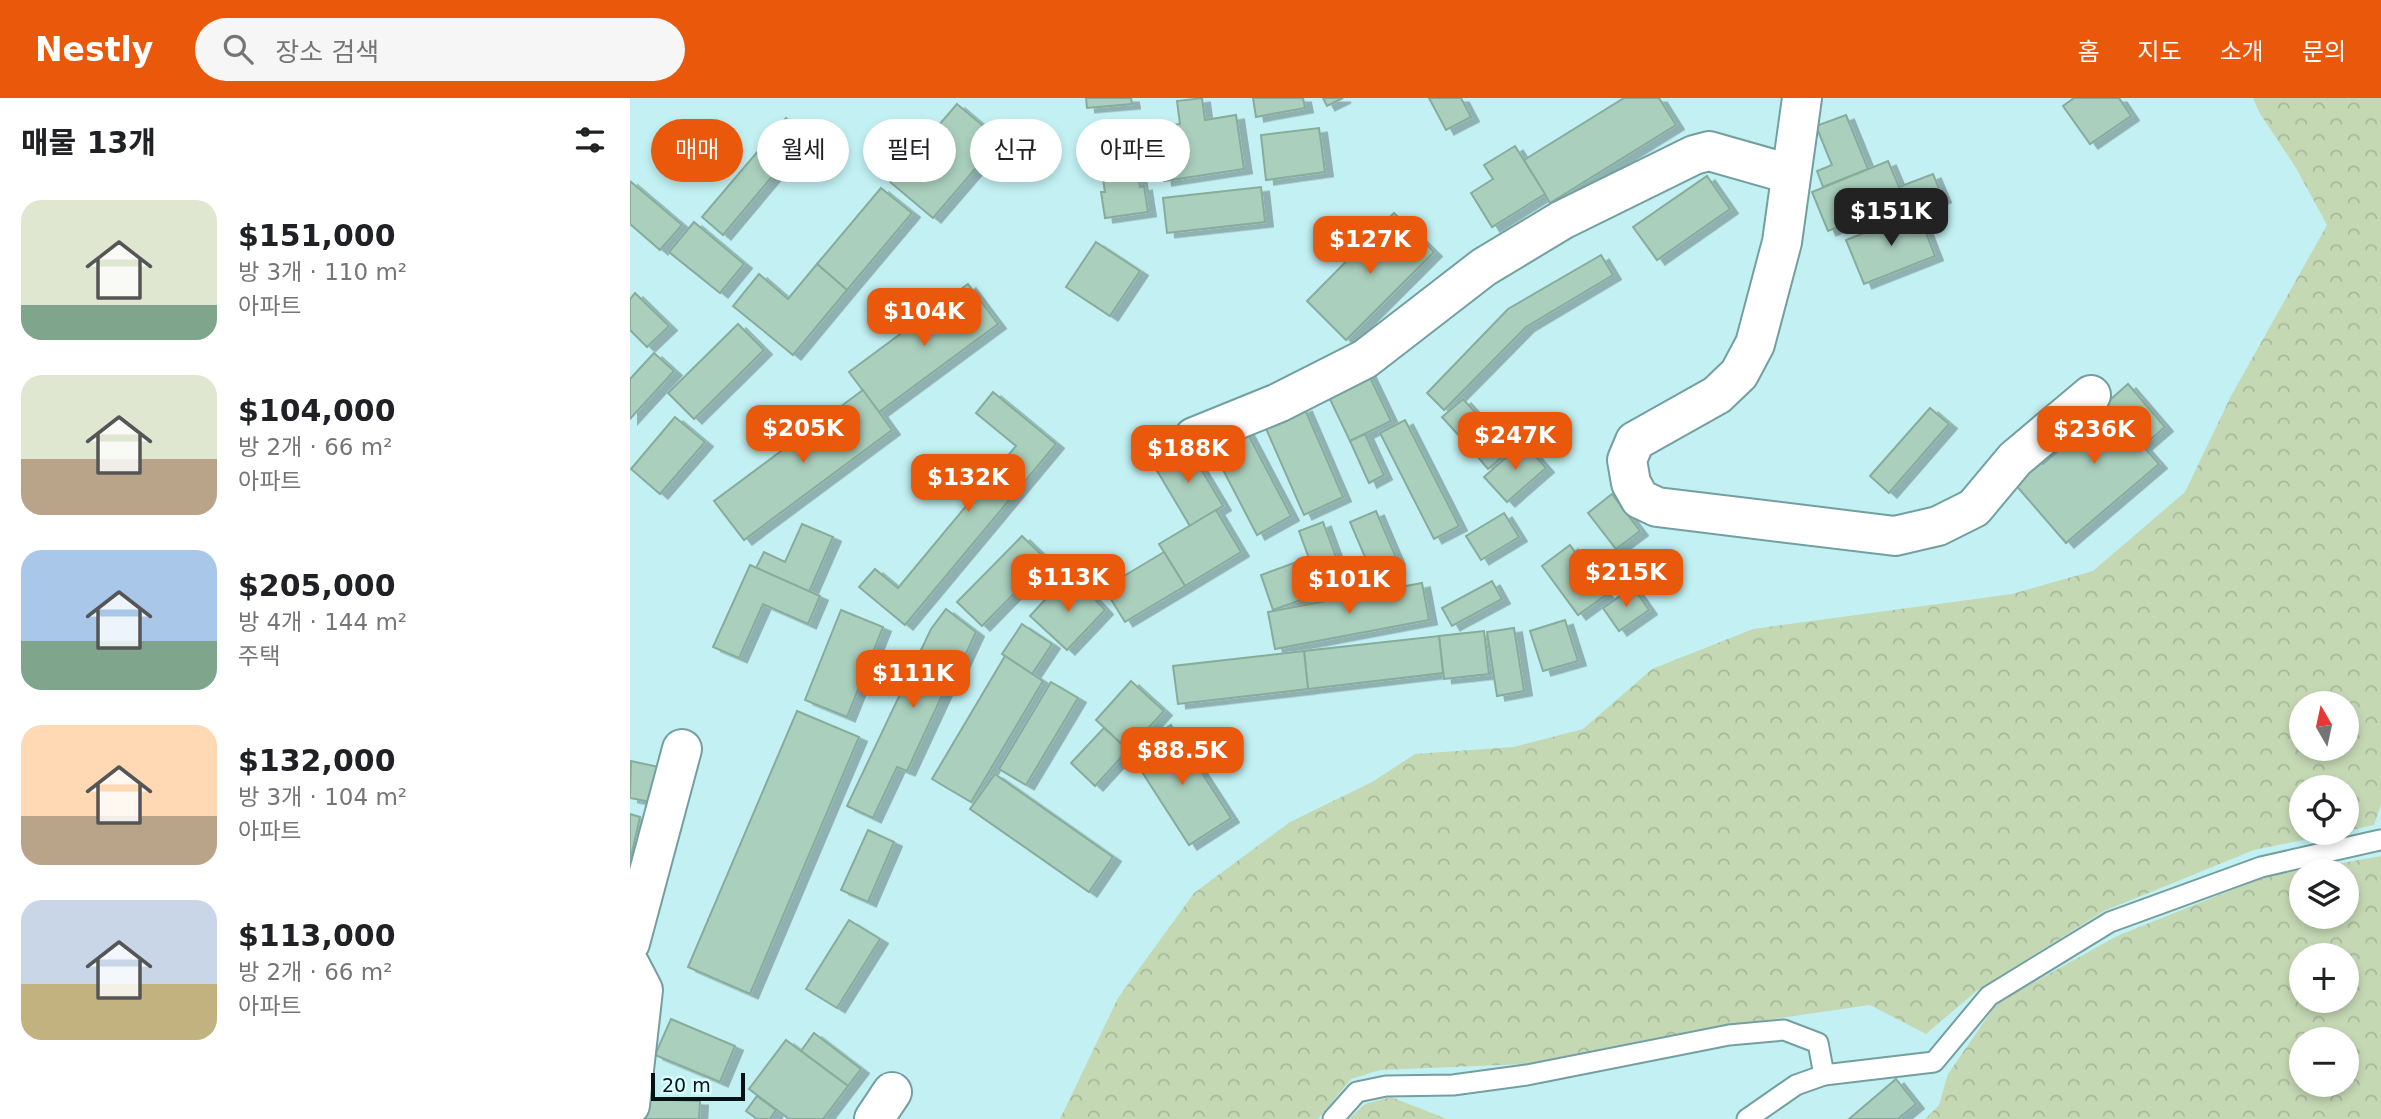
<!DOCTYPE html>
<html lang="ko">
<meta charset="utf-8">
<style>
:root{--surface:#fff;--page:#f6f6f6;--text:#202124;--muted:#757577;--accent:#ea580c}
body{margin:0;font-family:"DejaVu Sans","Noto Sans KR",sans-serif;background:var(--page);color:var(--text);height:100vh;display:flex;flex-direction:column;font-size:26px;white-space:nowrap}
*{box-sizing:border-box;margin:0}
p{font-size:23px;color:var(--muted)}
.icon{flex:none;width:38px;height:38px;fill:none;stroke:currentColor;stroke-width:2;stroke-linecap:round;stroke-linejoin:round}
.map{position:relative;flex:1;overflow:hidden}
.details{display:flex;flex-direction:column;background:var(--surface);width:630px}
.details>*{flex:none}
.banner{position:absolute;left:21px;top:21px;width:665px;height:63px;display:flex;gap:14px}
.needle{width:46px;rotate:351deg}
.tools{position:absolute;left:1659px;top:593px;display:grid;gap:14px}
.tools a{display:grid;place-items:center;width:70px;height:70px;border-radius:50%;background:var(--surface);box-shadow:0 4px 10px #0003;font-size:35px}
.scale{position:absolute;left:21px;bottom:18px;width:94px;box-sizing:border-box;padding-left:7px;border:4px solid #031314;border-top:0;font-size:19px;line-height:24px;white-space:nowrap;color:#031314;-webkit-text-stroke:5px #d8fcfe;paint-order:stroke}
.price{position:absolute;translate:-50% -60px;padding:0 16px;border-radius:14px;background:var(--accent);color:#fff;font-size:23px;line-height:46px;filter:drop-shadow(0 2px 4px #0008)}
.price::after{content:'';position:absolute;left:50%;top:42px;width:21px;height:16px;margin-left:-10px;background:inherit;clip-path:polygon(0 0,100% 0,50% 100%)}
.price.on{background:#222;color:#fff}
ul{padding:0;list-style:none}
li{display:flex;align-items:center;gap:21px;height:175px;padding:0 21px}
li span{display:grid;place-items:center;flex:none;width:196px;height:140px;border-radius:21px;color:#555}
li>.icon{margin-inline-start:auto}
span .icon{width:84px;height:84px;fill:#fffc;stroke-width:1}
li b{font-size:30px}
h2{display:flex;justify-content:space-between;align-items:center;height:84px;padding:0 21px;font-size:30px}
.tag{padding:0 24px;border-radius:32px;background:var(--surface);box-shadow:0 4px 10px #0003;font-size:24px;line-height:63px}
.tag.on{background:var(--accent);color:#fff}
header{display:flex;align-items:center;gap:42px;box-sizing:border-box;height:98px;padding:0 35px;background:var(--accent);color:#fff}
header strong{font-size:33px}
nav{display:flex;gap:38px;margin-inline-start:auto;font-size:24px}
.search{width:490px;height:63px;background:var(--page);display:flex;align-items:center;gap:18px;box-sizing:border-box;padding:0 24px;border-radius:38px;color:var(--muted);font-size:26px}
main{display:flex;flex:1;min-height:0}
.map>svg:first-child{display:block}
.forest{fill:url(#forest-crowns);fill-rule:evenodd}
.building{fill:#aacfbd;stroke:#87ac9b;stroke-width:2;filter:url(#shadow)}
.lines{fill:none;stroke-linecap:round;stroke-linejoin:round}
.lane-casing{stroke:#739fa1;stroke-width:23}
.street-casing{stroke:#739fa1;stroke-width:42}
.lane{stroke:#fff;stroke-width:19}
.street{stroke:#fff;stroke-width:38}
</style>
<header>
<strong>Nestly</strong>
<div class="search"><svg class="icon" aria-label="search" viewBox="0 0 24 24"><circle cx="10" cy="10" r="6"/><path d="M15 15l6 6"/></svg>장소 검색</div>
<nav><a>홈</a><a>지도</a><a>소개</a><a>문의</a></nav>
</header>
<main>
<section class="details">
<h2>매물 13개<svg class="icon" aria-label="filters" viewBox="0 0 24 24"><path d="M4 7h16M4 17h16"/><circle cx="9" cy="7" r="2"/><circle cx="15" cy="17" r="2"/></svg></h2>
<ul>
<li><span style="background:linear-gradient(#dfe7d0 75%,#7fa58c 0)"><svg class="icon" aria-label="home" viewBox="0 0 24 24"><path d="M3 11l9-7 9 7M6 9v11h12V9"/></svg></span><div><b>$151,000</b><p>방 3개 · 110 m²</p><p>아파트</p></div></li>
<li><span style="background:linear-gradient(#dfe7d0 60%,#b9a48a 0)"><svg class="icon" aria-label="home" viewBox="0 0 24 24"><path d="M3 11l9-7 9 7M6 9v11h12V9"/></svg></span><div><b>$104,000</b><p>방 2개 · 66 m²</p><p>아파트</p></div></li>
<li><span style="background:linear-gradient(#a9c7e8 65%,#7fa58c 0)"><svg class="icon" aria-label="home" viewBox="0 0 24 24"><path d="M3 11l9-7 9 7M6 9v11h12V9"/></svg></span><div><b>$205,000</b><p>방 4개 · 144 m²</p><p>주택</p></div></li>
<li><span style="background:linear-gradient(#ffd9b3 65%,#b9a48a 0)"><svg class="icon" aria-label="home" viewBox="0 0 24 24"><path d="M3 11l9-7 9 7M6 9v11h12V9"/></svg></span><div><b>$132,000</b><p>방 3개 · 104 m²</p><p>아파트</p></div></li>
<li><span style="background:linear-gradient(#c9d6e8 60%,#c2b280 0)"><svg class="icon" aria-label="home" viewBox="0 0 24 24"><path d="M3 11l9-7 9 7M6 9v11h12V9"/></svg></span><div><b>$113,000</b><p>방 2개 · 66 m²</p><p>아파트</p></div></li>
</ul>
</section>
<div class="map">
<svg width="1751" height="1021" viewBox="0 0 1751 1021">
<defs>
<pattern id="forest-crowns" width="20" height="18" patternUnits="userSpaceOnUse" patternTransform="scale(1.75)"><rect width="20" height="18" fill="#c5d8b4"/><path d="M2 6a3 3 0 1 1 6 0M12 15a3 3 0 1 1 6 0" fill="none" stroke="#a8b89a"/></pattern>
<filter id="shadow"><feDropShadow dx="8" dy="4.5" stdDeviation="0" flood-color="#0004"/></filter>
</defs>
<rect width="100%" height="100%" fill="#c3f1f3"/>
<g class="forest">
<path d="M1623,0h128v706l-7,21 -27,6v-43h-46v45h36l-83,17 -150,61 -125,78 -53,45 -56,-29 -180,26 -165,33 -145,6 -29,9 -33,40h-258l58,-121 76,-105 96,-71 82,-40 43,-28 98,-7 70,-18 69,-60 101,-40 259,-35 81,-23 92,-79 46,-96 96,-171 -31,-57 -37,-56zM1671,606h46v45h-46z"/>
<path d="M1751,758v263h-456l14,-14 9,-31 49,-71 120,-67 147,-59zM1671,774h46v45h-46zM1671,858h46v45h-46zM1671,942h46v45h-46z"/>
<path d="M761,999l56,22h-98l16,-15z"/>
</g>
<g class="building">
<path d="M456,0h45l1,6 -45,4z"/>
<path d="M572,0l3,22 31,-5 8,54 -80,12 -7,-54 23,-3 -3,-23z"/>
<path d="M623,0h50l2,10 -49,9z"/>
<path d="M693,0h20l-16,8z"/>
<path d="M799,0h32l10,19 -25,13z"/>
<path d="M994,0h35l17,27 -126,78 -26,-43z"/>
<path d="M1444,0h45l12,18 -41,28 -27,-38z"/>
<path d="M327,6l43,36 -67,78 -43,-36z"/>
<path d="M1216,17l22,54 -45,18 -6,-16 15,-6 -16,-39z"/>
<path d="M156,20l20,18 -83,99 -21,-18z"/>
<path d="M501,27l9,62 4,-1 4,26 -43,6 -4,-26h4l-9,-62z"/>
<path d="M689,30l6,44 -59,8 -5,-45z"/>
<path d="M885,48l30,48 -53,33 -21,-34 22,-14 -9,-14z"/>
<path d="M1258,63l11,26 34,-13 10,24 -52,21 -5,-12 -58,24 -16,-39z"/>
<path d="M1077,78l23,33 -73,51 -24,-33z"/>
<path d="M0,83l52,44 -22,25 -30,-26z"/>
<path d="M631,89l4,35 -98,11 -4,-35z"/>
<path d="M251,90l31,25 -65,77 -30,-26z"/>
<path d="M1288,114l17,44 -71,28 -18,-44z"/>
<path d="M764,115l40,39 -88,88 -39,-39z"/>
<path d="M64,124l50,42 -24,29 -51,-41z"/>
<path d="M466,144l44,29 -30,45 -44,-29z"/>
<path d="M971,157l12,20 -87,52 -82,83 -17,-17 81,-84z"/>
<path d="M187,166l30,26 -54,65 -60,-49 26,-32 29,25z"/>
<path d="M338,186l30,40 -119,88 -30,-40z"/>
<path d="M5,195l34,33 -22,21 -17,-17v-31z"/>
<path d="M108,226l26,26 -70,69 -26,-26z"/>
<path d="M24,255l20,18 -44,48v-40z"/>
<path d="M736,271l25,52 -41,20 -25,-52z"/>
<path d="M1498,286l37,43 -22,19 16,18 -93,79 -52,-60 26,-22 3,3 62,-53 -3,-4z"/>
<path d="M233,292l29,40 -148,110 -30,-39z"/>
<path d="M363,294l63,52 -151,181 -46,-38 16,-18 23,19 118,-142 -40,-33z"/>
<path d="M833,301l30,33 -21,18 -30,-33z"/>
<path d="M674,309l39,90 -39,18 -40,-91z"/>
<path d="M1300,310l19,16 -60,69 -19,-17z"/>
<path d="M45,319l30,25 -45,52 -29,-25z"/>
<path d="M775,322l54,106 -25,13 -54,-106z"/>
<path d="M612,325l49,93 -34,19 -49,-94z"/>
<path d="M870,327l17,19 -29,25 -16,-19z"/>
<path d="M735,336l19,41 -15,8 -19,-42z"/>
<path d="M893,344l23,26 -39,34 -23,-25z"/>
<path d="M556,346l37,62 -33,20 -37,-62z"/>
<path d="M982,396l28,37 -24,18 -28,-36z"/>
<path d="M586,412l25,42 -56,34 -26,-42z"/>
<path d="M746,413l21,49 -26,11 -21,-49z"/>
<path d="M874,415l15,24 -38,23 -15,-24z"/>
<path d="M693,424l23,62 -20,7 -9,-24 -4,2 -14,-38z"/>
<path d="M172,426l31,13 -24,55 -53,-24 8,-16 21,10z"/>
<path d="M392,438l25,24 -65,66 -25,-24z"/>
<path d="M940,447l36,50 -28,20 -36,-49z"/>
<path d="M534,454l21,34 -60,36 -21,-34z"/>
<path d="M672,462l4,11 11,-4 9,24 -53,19 -12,-35z"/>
<path d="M120,467l70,31 -12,28 -45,-20 -24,54 -26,-11z"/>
<path d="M447,482l28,30 -38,40 -37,-34 23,-25 6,5z"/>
<path d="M862,483l10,18 -50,27 -10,-18z"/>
<path d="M792,485l7,37 -154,29 -7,-37z"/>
<path d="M1003,489l16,23 -30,21 -16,-23z"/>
<path d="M316,511l30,23 -20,43 -4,-1 -45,97 -10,-4 -24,51 -26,-12 84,-177z"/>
<path d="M211,512l42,17 -36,90 -42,-17z"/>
<path d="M935,522l13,41 -35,10 -13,-40z"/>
<path d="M392,526l30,20 -20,30 -30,-20z"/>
<path d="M884,530l10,63 -27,5 -10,-64z"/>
<path d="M854,533l5,43 -45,5 -5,-43z"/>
<path d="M809,538l4,37 -135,16 -4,-38z"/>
<path d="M674,553l4,38 -130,15 -5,-38z"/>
<path d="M375,558l38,25 -72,121 -39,-23z"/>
<path d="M501,583l33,30 -36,39 -32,-30z"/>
<path d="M421,584l27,16 -52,87 -27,-16z"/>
<path d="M167,613l62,26 -109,257 -62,-27z"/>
<path d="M541,627l60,93 -42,27 -54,-84 22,-14 -6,-9z"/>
<path d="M474,630l24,22 -33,36 -24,-23z"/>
<path d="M1,663l32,7 -7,35 -26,-5z"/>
<path d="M365,676l118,83 -24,35 -119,-83z"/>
<path d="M0,716l10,3 -10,44z"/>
<path d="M238,732l26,12 -26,60 -27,-12z"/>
<path d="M219,822l31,19 -43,69 -31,-19z"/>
<path d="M41,921l64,27 -15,36 -65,-27z"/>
<path d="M184,935l47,36 -13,17 -47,-35z"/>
<path d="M156,942l62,46 -25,33h-34l-40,-30z"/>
<path d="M1266,981l20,25 -18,15h-49z"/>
<path d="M127,998l19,14 -6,9h-13l-11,-8z"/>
<path d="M13,1001l57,2 -1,18h-57z"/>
</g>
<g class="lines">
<defs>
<g id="lane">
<path d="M1194,977l110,-13 55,-66 121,-74 151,-55 119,-27"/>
<path d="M703,1021l24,-27 29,-6 67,-1 74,-10 202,-40 55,-5 34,13 6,32 -28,10 -49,34"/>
</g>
<g id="street">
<path d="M1172,0l-20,144 -27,102 -16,30 -22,21 -82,46 -8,19 4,23 9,16 17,8 238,29 43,-10 36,-18 41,-49 76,-64"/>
<path d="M564,339l84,-34 87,-44 119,-92 78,-47 132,-65 15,-4 81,23"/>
<path d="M0,845l52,-194"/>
<path d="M0,867l13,25 -13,115"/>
<path d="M244,1021l18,-27"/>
</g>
</defs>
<use href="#lane" class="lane-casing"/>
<use href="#street" class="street-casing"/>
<use href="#lane" class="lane"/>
<use href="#street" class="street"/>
</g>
</svg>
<div class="tools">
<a><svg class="needle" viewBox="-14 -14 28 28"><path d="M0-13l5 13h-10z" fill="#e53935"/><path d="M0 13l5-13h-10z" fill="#757577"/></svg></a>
<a><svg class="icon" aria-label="locate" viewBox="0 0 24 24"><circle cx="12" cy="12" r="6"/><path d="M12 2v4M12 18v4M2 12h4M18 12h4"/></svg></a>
<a><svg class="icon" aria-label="layers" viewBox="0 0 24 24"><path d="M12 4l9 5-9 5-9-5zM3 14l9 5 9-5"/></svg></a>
<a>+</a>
<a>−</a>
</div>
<div class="scale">20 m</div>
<b class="price on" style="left:1261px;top:150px">$151K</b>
<b class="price" style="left:740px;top:178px">$127K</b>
<b class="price" style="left:294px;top:250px">$104K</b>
<b class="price" style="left:173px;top:367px">$205K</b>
<b class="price" style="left:1464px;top:368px">$236K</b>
<b class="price" style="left:885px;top:374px">$247K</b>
<b class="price" style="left:558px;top:387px">$188K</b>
<b class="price" style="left:338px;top:416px">$132K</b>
<b class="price" style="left:996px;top:511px">$215K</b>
<b class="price" style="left:438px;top:516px">$113K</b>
<b class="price" style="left:719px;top:518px">$101K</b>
<b class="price" style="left:283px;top:612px">$111K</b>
<b class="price" style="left:552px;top:689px">$88.5K</b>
<div class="banner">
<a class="tag on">매매</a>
<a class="tag">월세</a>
<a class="tag">필터</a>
<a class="tag">신규</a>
<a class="tag">아파트</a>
</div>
</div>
</main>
